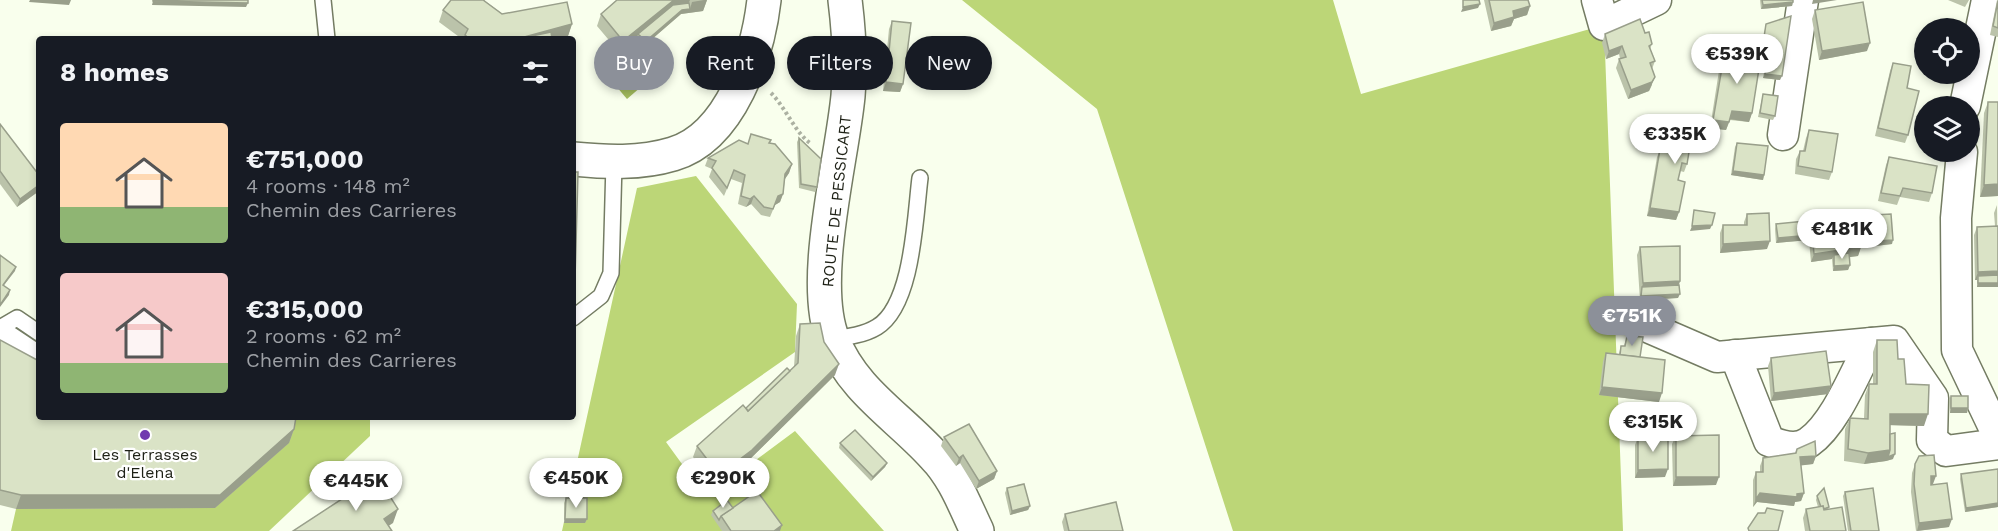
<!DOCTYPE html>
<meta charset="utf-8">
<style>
:root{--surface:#171b24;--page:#20242c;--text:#f1f3f6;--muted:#9ea1a6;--accent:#8c9099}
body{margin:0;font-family:"Work Sans",sans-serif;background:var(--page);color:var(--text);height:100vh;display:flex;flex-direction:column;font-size:22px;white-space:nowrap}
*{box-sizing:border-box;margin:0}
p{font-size:20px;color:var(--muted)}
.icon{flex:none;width:33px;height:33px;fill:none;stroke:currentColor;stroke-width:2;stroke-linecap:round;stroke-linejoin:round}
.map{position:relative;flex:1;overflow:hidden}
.panel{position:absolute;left:36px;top:36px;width:540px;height:384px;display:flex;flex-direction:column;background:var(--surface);border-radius:6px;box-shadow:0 3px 9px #0003}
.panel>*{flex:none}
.guide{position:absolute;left:594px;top:36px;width:570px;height:54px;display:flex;gap:12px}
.tools{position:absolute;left:1914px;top:18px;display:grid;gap:12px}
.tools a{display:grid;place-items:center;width:66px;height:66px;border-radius:50%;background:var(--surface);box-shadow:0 3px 9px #0003;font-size:30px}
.price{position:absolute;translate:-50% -51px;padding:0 14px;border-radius:21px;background:#fff;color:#222;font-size:20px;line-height:39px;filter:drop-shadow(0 2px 3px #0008)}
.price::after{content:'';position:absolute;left:50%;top:36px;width:18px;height:14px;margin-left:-9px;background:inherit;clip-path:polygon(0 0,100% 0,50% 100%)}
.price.selected{background:var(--accent);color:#fff}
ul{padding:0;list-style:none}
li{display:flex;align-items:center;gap:18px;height:150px;padding:0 24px}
li span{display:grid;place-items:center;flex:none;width:168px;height:120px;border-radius:6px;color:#555}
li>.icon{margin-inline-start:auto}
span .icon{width:72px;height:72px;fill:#fffc;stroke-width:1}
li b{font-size:26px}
h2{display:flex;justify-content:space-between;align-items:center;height:72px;padding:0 24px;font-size:26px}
.pill{padding:0 21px;border-radius:27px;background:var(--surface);box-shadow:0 3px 9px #0003;font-size:21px;line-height:54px}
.pill.selected{background:var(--accent);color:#fff}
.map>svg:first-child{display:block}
.forest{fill:#bcd677}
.water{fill:#a4bd5f}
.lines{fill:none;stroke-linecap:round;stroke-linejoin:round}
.service-casing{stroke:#747c63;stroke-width:18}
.minor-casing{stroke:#747c63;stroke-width:33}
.tertiary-casing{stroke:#747c63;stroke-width:36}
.path{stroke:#acb1a2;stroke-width:4;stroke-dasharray:3 3;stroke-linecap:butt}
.service{stroke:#fff;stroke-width:15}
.minor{stroke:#fff;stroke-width:30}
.tertiary{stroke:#fff;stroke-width:33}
.wall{fill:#bbc3aa}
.shaded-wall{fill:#999f8b}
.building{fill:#dae3c6;stroke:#999f8b;stroke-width:1.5}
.poi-dot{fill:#7139af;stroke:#fff;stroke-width:2}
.labels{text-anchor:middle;stroke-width:4.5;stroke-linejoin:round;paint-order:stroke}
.street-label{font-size:16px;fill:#1e2116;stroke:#fff}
.poi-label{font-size:16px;fill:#1e2116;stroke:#fff}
</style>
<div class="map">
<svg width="1998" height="531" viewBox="0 0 1998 531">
<rect width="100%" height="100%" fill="#f9ffed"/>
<g class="forest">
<path d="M962,0h371l28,94 243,-69 19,506h-390l-136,-422z"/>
<path d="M696,176l101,128 -2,48 -129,90 40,55 89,-66 89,100h-322l75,-343z"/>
<path d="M293,417h77v19l-101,95h-258l5,-22z"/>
</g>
<path class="water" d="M645,61l10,5 1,8 -29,25 -11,-13z"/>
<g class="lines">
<defs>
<g id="service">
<path d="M323,0l4,39"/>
<path d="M573,318l28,-22 10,-23 3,-110"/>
<path d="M0,328l17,-10 22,15"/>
<path d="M832,339c15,-2 32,-4 45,-12 36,-22 38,-110 43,-149"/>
</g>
<g id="minor">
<path d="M1597,0l7,25 52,-25"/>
<path d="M1965,106l22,-106"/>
<path d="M1783,135l20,-135"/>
<path d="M1962,152l-6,66 1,132 41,86"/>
<path d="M1650,328l67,29 177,-16 39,57 -1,42 14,11 52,-7"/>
<path d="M1735,355l34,86c12,5 28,10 40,1 27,-19 46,-70 62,-99"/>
</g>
<g id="tertiary">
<path d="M845,0c4,32 6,63 3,96 -6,64 -39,185 -15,244 20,51 66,77 101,116 20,20 31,50 43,75"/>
<path d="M573,159c33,3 67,5 100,-5 58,-17 85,-101 91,-154"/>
<path d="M0,338l39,26"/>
</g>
</defs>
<use href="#service" class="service-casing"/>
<use href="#minor" class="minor-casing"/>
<use href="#tertiary" class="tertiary-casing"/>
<path class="path" d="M771,93c15,15 23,38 39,50"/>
<use href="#service" class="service"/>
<use href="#minor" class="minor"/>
<use href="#tertiary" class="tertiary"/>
</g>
<g class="wall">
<path d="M451,0h34v1l18,13 69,10 -4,12 -12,3h-94l-23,-17 4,-12z"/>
<path d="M617,0h90l-4,11 -22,3 -37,32 -7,-8 -18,14 -22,-26 4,-12z"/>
<path d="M1484,0h44l2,6 -3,9 -13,4 -3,7 -20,5z"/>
<path d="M1760,0h33l-1,6 -31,3z"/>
<path d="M1948,0h21l-4,7z"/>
<path d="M1997,0h1v37l-8,-2z"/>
<path d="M1815,10l52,41 -48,9 -7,-41z"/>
<path d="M892,21l11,63 -3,8 -17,-1 6,-62z"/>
<path d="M1766,24l14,56 -17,-2 4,-23 -7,-1z"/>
<path d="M1645,33l7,11 -2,5 5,12 -3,8v16l-3,6 -21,8 -12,-31 3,-9h1l-1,-5 -13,5 -4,-16 3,-9z"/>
<path d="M1725,50l27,63 -3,9 -19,-2 -4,10 -16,-2 11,-70z"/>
<path d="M1893,63l14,25 1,47 -3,8 -30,-7 15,-65z"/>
<path d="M1763,94l12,22 -2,4 -15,-3z"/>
<path d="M1988,102h10v94l-18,1 4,-84z"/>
<path d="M1673,122l35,21 -3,8 -15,-2 -3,15 -3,8 -4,-1 -2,9 1,32 -3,8 -29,-4 10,-59z"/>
<path d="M0,124l39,51v16l-22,16 -17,-23z"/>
<path d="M1809,130l23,42 -3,8 -34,-6 1,-15 4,-8h3l3,-13z"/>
<path d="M799,138l18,49 -2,5 -16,-4 -2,-46z"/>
<path d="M770,143l22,21 -3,9 -4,6 -2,15 -3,8 -5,3 -5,12 -9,-2 -10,-11 -5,3 -8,-3 4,-21 -11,-4 -7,17 -15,-19 3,-8 -7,-3 3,-8 40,-14z"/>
<path d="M1737,143l27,32 -1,5 -32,-5 4,-28z"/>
<path d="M1889,157l43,36 -3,9 -29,-5 -3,8 -19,-4 8,-36z"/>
<path d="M1997,205l1,82h-21v-7h-2l-1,-45 3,-8 18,-1 -1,-13z"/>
<path d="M1747,214l20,35 -47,4v-20l3,-8h21v-3z"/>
<path d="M1874,215l18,29 -17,2 -2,-27z"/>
<path d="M1776,224l81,3 4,20 -3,9 -9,1 1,8 -2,5 -15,1 -1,-12 -21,3 -2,-22 -33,3 -1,-14z"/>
<path d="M1640,247l40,34 -1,4 -1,13 -38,2 -3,-45z"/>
<path d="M800,324l24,18 11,33 -87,86 -25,19 4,9 -5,5 -7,-8 -22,-29 4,-11 49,-38 48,-41 2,-31z"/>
<path d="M1627,336l13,21 19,45 -60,-7 4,-34 3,-8 13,1 2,-8h3z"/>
<path d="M0,340l39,77 255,12 -5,14 -74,65 -199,1 -16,-4z"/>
<path d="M1877,340l21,19 8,25 18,42 -34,-1v9l3,25 -7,2 -22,3 -20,-3 1,-32 5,-11h14l1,-23 4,-11h4v-32z"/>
<path d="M1771,358l60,28 -3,8 -57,7 -3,-35z"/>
<path d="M1951,396l17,12 -1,5h-17l-1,-13z"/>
<path d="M1676,436l40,49 -43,1 -1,-42z"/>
<path d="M944,437l53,34 -3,8 -18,10 -16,-26 -4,3 -15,-20z"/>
<path d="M1638,437l27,40 -30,1v-33z"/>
<path d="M840,443l47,20 -2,4 -14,14 -32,-33z"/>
<path d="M1797,449l19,7 -3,8 -12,1 3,28 -3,8 -6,1 -1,4 -37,-4 -4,5v-27l3,-8h4v-6l3,-8 32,-5z"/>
<path d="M1915,464l18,20h-2l18,43 -33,4 -5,-39 1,-19z"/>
<path d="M1998,469v38l-33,5 -5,-33 1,-5z"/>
<path d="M1007,488l23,18 -2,4 -18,5 -5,-22z"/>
<path d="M1845,492l34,39h-31l-5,-35z"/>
<path d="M1817,496l12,13 17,22h-41l-2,-13 3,-9 12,-2 -2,-7z"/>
<path d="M566,498l21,21 -2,4h-21v-20z"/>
<path d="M733,508l47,23h-58l-11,-16 2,-4z"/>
<path d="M1065,514l58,17h-59l-2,-9z"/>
</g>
<g class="shaded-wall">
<path d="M30,0h41l-2,5 -40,-3z"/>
<path d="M674,0h16l-3,7 -49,27 -1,4 -18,14 4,-11z"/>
<path d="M704,0h3l-4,11 -22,3 -37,32 2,-5 36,-31 8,-1 2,-7z"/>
<path d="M1813,0h24l-25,4z"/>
<path d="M153,1l95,2 -2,4 -94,-2z"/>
<path d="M1793,2l-1,4 -31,3 2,-4z"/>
<path d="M1480,4l-2,4 -17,4 2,-5z"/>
<path d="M1530,6l-3,9 -13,4 -3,7 -20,5 3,-8 19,-12z"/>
<path d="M572,24l-4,12 -12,3h-39z"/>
<path d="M1870,43l-3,8 -48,9 3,-9z"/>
<path d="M1622,46l-3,8 -13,5 3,-8z"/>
<path d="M1765,74l17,2 -2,4 -17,-2z"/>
<path d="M1655,77l-6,14 -21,8 3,-9z"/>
<path d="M886,82l17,2 -3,8 -17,-1z"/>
<path d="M1732,111l20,2 -3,9 -20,-3z"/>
<path d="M1713,120l16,2 -3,8 -16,-2z"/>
<path d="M792,164l-3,9 -7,10 3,-9z"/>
<path d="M1733,171l31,4 -1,5 -32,-5z"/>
<path d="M1998,184v12l-18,1 4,-12z"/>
<path d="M39,185v6l-22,16 3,-8z"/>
<path d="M783,194l-3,8 -5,3 3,-9z"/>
<path d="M754,196l-3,8 -5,3 4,-8z"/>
<path d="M1650,208l29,4 -3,8 -29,-4z"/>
<path d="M1712,225l-2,4 -20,2 2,-5z"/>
<path d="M1811,235l-2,5 -33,3 2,-5z"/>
<path d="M1893,240l-1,4 -17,2 2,-5z"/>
<path d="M1770,241l-3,8 -47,4 3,-9z"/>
<path d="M1861,247l-3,9 -24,3v-4l-2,4 -21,3 3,-8z"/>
<path d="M1850,265l-2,5 -15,1 1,-5z"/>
<path d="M16,267l-1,4 -14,18 2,-4z"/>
<path d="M1998,271v9l-20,-4 -1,4h-2l3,-8z"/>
<path d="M1680,281l-3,8 -35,-2 1,-4z"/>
<path d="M1978,283h20v4h-21z"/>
<path d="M10,290l-1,5 -9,12v-2z"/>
<path d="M1680,294l-2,4 -38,2 1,-4z"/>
<path d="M839,364l-4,11 -87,86 -30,23 -2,-2 3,-7z"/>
<path d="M1831,386l-3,8 -57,7 3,-8z"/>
<path d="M1602,387l60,6 -3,9 -60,-7z"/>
<path d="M1951,408h17l-1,5h-17z"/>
<path d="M1890,414h38l-4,12 -39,-1z"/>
<path d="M294,429l-5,14 -74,65 -199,1 5,-14z"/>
<path d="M1890,450l5,4 -2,5 -7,2 -22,3 4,-11z"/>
<path d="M963,455l-3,8 -4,3 3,-8z"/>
<path d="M1816,456l-3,8 -16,2 3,-9z"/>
<path d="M887,463l-2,4 -14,14 2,-4z"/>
<path d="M1668,469l-3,8 -30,1 3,-8z"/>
<path d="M997,471l-3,8 -18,10 3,-8z"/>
<path d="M1931,476h5l-3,8h-5z"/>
<path d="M1676,477h43l-3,8 -43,1z"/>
<path d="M1760,493l37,1 7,-1 -3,8 -6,1 -1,4 -37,-4 -4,5 3,-8z"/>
<path d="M1998,503v4l-33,5 1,-4z"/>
<path d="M1030,506l-2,4 -18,5 2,-4z"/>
<path d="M398,509l-5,14 -12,8 3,-12z"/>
<path d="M565,519h22l-2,4h-21z"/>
<path d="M1952,519l-3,8 -32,4 2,-8z"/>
<path d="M782,525l-2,6h-6z"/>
</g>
<g class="building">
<path d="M153,0h95v3l-95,-2z"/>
<path d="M451,0h32l19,14 65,-12 5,22 -55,15h-47l-5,-4 3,-6 -25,-19z"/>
<path d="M617,0h57l-51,41 -22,-27z"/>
<path d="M1463,0h16l1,4 -17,3z"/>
<path d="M1489,0h39l2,6 -17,5 1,6 -20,6z"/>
<path d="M1762,0h31v2l-30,3z"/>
<path d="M1998,1v27l-5,-2z"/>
<path d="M1863,2l7,41 -48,8 -7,-41z"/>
<path d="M689,3l1,6 -8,1 -36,31 -8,-7 35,-29z"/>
<path d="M1791,16l-9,60 -17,-2 4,-23 -7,-1 4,-26z"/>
<path d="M1640,19l5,14 4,-1 3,12 -3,2 6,15 -5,2 5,14 -3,5 -21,8 -12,-31 7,-2 -4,-11 -13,5 -4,-17z"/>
<path d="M892,21l19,2 -8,61 -17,-2z"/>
<path d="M551,32l1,7h-19l-1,-3z"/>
<path d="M1725,50l36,6 -9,57 -20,-2 -3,11 -16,-2z"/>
<path d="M1893,63l18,3 -4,22 12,3 -11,44 -30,-7z"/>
<path d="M1763,94l15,2 -3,20 -15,-3z"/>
<path d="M1988,102h10v82l-14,1z"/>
<path d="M1673,122l36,5 -1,16 -17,-3 -4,24 -5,-1 -4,17 7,2 -6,30 -29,-4 10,-59z"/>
<path d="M0,124l39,51v10l-19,14 -20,-28z"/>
<path d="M1809,130l29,4 -6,38 -34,-6 2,-15h5z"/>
<path d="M751,134l20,6 -2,3 6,1 17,20 -7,10 -2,20 -5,2 -5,13 -9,-2 -10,-11 -4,3 -9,-3 4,-21 -11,-5 -7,18 -15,-20 4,-7 -8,-3 31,-18 9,4z"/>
<path d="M799,138l22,21 -4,28 -16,-3z"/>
<path d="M1737,143l31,3 -4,29 -31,-4z"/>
<path d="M1889,157l48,9 -5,27 -29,-5 -3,8 -19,-3z"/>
<path d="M573,172h5l-3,107h-2z"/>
<path d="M1694,210l21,3 -3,12 -20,1z"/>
<path d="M1769,213l1,28 -47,3v-19h24v-11z"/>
<path d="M1891,214l2,26 -16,1 -3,-26z"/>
<path d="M1856,216l1,11 -45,4 -1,4 -33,3 -2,-14z"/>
<path d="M1998,226v45l-20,1 -1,-45z"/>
<path d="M1860,227l1,20 -47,7 -2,-23z"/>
<path d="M1680,246v35l-37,2 -3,-36z"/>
<path d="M1849,253l1,12 -16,1v-11z"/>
<path d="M0,255l16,12 -13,18 7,5 -10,15z"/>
<path d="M1998,275v8h-20v-7z"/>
<path d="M1679,285l1,9 -39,2 1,-9z"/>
<path d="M820,323l4,19 15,22 -87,86 -33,25 -22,-29 46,-41 5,6 50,-48 2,-39z"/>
<path d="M1627,336l16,1 -3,20 -20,-2 1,-9h4z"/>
<path d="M0,340l39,21v56h257l-2,12 -74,66h-199l-21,-5z"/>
<path d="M1877,340h20l1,19h6l2,25 23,1 -1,29h-38v36l-22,3 -20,-4 2,-31 18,1 1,-35h8z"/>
<path d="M1826,351l5,35 -57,7 -3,-35z"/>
<path d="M1606,353l59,7 -3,33 -60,-6z"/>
<path d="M787,368l3,3 -42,40 -2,-3z"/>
<rect x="1951" y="396" width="17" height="12"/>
<path d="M969,424l28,47 -18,10 -16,-26 -4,3 -15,-21z"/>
<path d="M855,430l32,33 -14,14 -33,-34z"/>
<path d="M1895,433v21l-7,3 2,-7v-16z"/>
<path d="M1719,435v42h-43v-41z"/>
<path d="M1668,436v33l-30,1v-33z"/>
<path d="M1815,441l1,15 -16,1 4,36 -7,1v3l-37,-4 -4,6v-27h7v-14l33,-5 1,-4z"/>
<path d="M1934,455l2,21h-5v9l16,-2 5,36 -33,4 -5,-39 1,-20 4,-8z"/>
<path d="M1998,469v34l-32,5 -5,-34z"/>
<path d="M377,476l21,33 -14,10 8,12h-99z"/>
<path d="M722,478l6,7 -4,4 -8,-7z"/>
<path d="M1024,484l6,22 -18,5 -5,-23z"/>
<path d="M1824,488l5,19 -5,2 -1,-3 -2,1 -4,-11z"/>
<path d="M1873,488l6,43h-28l-6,-39z"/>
<path d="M757,491l25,34 -8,6h-43l-10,-15z"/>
<path d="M566,498h21v21h-22z"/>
<path d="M727,500l6,8 -12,8 -2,4 -6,-9z"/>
<path d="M1116,502l7,29h-54l-4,-17z"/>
<path d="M1823,506l1,4 18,-3 4,24h-36l-4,-22z"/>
<path d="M1767,508l16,3 -5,20h-29l-1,-3 10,-15h7z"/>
</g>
<circle class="poi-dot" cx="145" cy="435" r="6"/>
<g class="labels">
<g class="street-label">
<text transform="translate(836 201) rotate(-84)" y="6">ROUTE DE PESSICART</text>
</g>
<g class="poi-label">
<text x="145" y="460">Les Terrasses<tspan x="145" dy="18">d'Elena</tspan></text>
</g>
</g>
</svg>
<div class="tools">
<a><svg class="icon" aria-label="locate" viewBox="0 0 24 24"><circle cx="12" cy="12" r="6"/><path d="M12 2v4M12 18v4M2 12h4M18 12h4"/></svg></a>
<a><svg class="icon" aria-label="layers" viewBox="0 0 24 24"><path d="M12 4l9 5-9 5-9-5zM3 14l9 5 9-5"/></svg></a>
</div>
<b class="price" style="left:1737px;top:85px">€539K</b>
<b class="price" style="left:1675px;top:165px">€335K</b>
<b class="price" style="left:1842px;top:260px">€481K</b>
<b class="price selected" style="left:1632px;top:347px">€751K</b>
<b class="price" style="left:1653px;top:453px">€315K</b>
<b class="price" style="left:576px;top:509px">€450K</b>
<b class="price" style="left:723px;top:509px">€290K</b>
<b class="price" style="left:356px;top:512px">€445K</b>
<div class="guide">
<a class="pill selected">Buy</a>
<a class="pill">Rent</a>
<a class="pill">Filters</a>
<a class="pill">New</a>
</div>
<section class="panel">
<h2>8 homes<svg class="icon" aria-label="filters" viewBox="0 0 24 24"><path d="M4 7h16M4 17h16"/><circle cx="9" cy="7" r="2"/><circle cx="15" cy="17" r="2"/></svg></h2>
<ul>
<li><span style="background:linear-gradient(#ffd9b3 70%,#8fb573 0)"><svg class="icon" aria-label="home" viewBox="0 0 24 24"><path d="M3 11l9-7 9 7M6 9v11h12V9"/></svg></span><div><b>€751,000</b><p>4 rooms · 148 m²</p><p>Chemin des Carrieres</p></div></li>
<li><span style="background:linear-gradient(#f6c9c9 75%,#8fb573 0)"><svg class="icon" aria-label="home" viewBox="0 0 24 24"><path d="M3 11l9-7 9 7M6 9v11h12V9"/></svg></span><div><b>€315,000</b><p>2 rooms · 62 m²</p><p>Chemin des Carrieres</p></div></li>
</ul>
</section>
</div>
